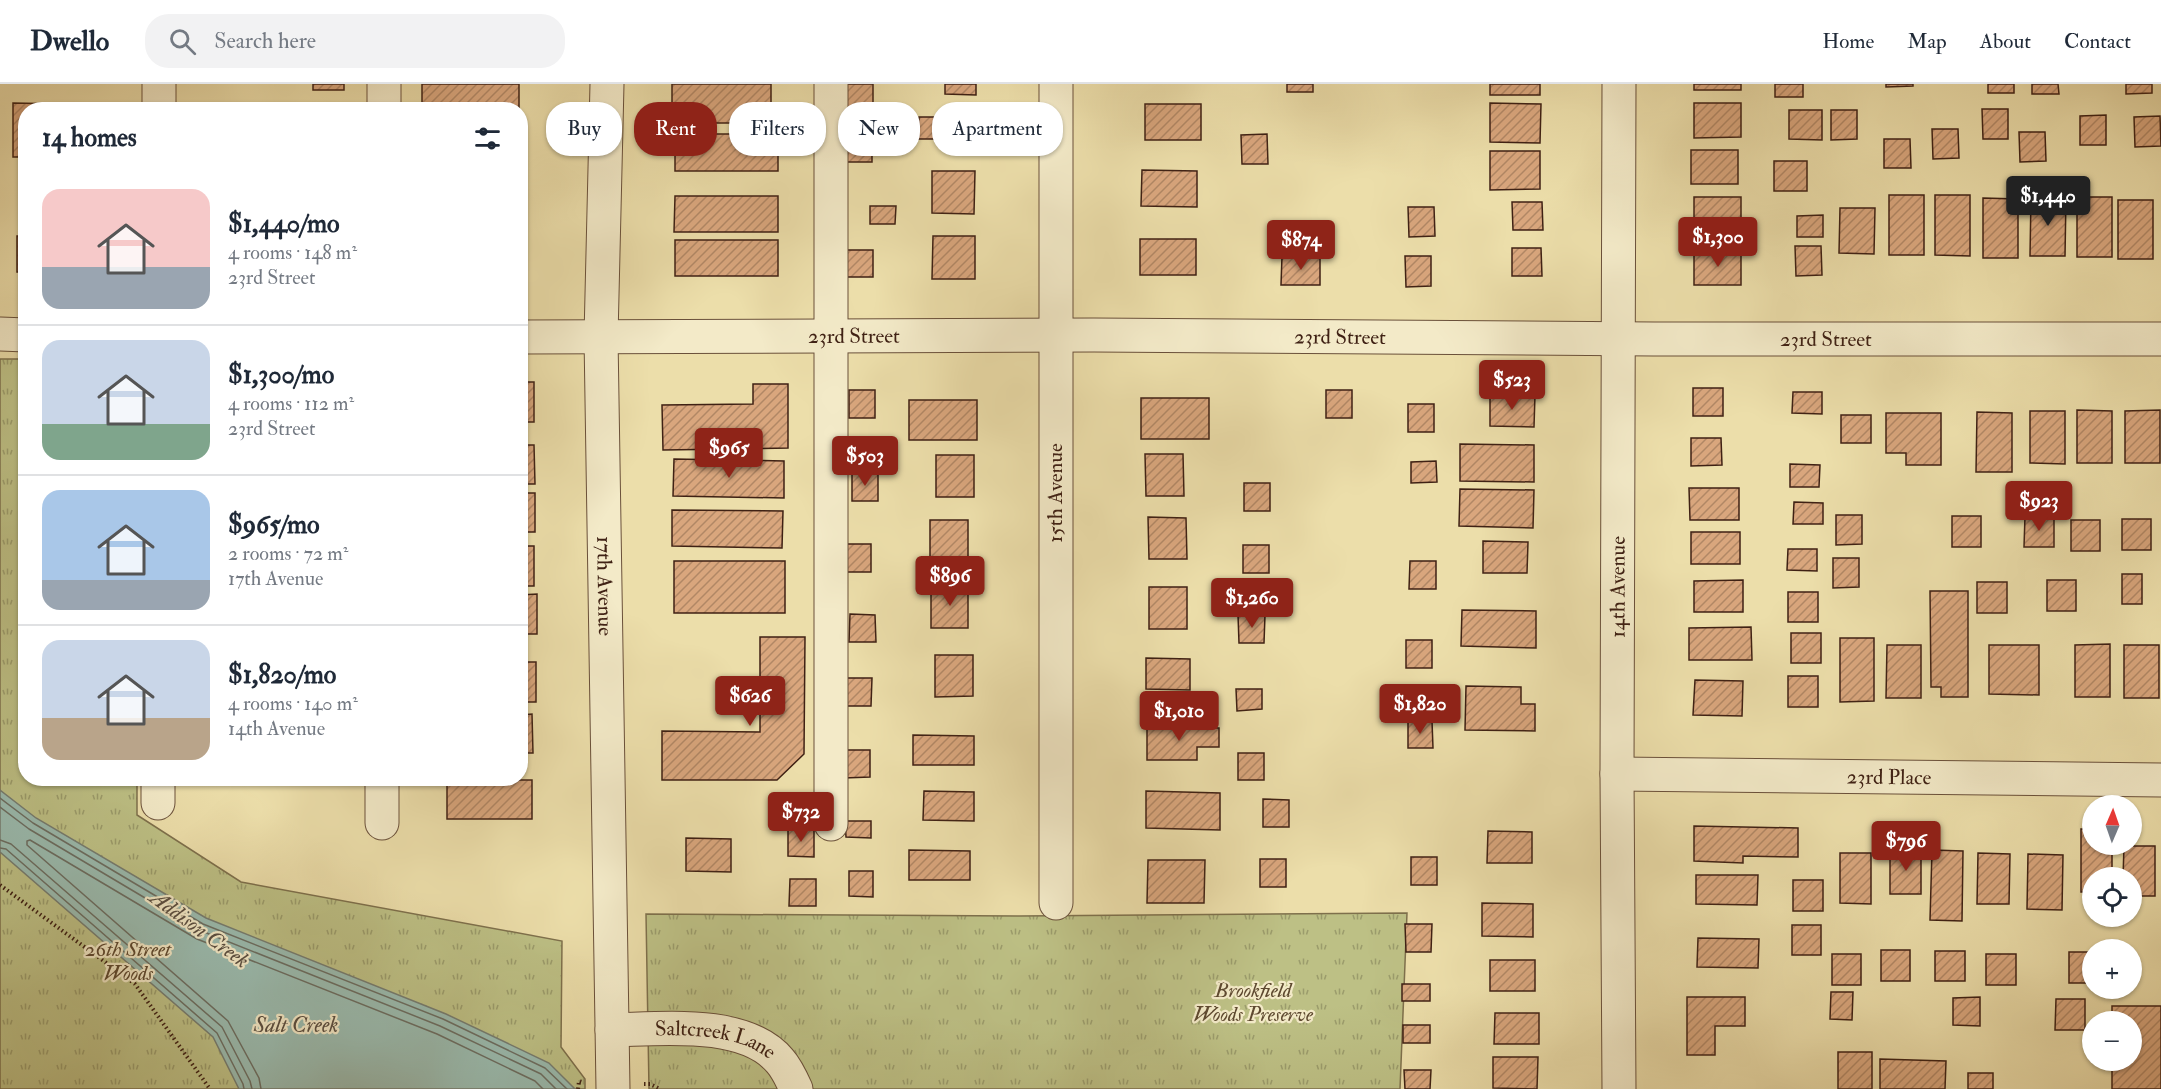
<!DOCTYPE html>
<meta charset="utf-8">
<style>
:root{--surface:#fff;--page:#f2f2f3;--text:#1f2937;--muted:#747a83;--line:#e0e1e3;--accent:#8f2418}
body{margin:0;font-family:"IM FELL Double Pica",serif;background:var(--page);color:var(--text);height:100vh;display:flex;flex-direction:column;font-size:22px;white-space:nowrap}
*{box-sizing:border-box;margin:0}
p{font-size:20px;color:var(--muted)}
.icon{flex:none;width:33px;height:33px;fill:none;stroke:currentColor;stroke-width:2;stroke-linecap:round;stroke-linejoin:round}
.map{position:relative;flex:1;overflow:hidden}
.sheet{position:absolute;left:18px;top:18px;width:510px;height:684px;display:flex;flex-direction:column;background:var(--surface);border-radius:24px;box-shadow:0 2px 4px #0004}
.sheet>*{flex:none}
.top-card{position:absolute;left:546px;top:18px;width:570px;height:54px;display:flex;gap:12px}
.needle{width:39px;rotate:2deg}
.fabs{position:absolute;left:2082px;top:711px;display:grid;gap:12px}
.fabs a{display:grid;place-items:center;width:60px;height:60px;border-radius:50%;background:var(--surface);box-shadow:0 2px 4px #0004;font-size:30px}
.price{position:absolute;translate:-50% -51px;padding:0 14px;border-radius:6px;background:var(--accent);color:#fff;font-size:20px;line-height:39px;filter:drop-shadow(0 2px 3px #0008)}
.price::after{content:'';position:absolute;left:50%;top:36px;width:18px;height:14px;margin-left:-9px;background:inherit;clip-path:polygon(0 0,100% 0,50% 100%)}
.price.active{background:#222;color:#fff}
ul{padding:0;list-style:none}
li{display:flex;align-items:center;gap:18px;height:150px;padding:0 24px}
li+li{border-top:2px solid var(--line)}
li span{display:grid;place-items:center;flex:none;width:168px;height:120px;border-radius:18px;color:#555}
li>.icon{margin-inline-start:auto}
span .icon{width:72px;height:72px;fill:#fffc;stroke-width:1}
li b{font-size:26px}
h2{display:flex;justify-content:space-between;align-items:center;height:72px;padding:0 24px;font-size:26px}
.tag{padding:0 21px;border-radius:24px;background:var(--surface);box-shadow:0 2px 4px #0004;font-size:21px;line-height:54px}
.tag.active{background:var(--accent);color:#fff}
header{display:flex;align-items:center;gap:36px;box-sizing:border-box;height:84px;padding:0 30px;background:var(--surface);border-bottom:2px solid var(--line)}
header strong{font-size:28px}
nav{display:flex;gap:33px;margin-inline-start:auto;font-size:21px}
.search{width:420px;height:54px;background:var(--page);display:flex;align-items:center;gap:15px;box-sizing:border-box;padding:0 21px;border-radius:24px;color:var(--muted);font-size:22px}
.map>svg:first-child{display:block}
.park{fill:url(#park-tufts);stroke:#7e704c;stroke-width:1.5}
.water{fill:#9abbaf;stroke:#767d71;stroke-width:1.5}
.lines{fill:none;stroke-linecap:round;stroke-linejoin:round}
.shore{stroke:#6c6e62;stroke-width:1.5}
.building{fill:url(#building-hatch);stroke:#3f2114;stroke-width:1.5}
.minor-casing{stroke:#6a503a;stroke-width:35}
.path{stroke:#3f2114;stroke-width:4;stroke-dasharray:1.5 3;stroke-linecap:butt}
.minor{stroke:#f3eac8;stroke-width:33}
.labels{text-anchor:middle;stroke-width:4.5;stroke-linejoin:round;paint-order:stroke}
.street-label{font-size:21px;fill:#3f2114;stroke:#f3eac8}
.park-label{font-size:21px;font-style:italic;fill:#5e4930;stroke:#f3eac8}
.water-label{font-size:22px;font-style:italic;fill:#5a4f42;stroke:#f3eac8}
</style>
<header>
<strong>Dwello</strong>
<div class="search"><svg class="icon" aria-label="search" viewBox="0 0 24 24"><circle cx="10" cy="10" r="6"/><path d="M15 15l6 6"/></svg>Search here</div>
<nav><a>Home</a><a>Map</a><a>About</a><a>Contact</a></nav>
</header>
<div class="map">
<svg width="2161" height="1005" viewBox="0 0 2161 1005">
<defs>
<pattern id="park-tufts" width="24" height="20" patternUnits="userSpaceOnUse" patternTransform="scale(1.5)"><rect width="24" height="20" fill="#bdc085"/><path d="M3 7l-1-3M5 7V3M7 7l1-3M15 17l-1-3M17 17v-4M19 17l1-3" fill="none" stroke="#9b9c6c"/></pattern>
<pattern id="building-hatch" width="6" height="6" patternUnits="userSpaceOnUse" patternTransform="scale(1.5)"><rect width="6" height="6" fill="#d9a67d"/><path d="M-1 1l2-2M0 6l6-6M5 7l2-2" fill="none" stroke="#b18765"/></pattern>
</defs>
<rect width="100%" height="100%" fill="#ecdeaa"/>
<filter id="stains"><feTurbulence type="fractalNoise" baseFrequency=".00333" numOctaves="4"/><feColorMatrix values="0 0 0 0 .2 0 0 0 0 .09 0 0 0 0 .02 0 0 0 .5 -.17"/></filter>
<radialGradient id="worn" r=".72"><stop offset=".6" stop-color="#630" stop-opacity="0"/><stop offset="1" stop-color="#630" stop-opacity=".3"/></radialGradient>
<g class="park">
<path d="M0,275h25l1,419 111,1v36l104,67 321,59 -1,106 24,32v10h-585z"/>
<path d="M1407,829l-7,176h-751l-3,-175 373,2z"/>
</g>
<path class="water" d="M0,706l36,28 170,100 240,96 103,49 26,26h-336l-26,-52 -213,-185z"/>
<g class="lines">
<g class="shore">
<path d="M0,714l33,25 170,101 240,95 102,49 22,21"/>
<path d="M0,723l29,22 170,101 241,96 101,48 15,15"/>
<path d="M0,756l11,4 211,183 28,54 2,8"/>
<path d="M0,764l6,1 211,184 26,51 1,5"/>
<path d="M261,1005l-2,-11 -31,-57 -201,-176v-4l3,-1 167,99 240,95 98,47 8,8"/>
</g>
</g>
<g class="building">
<rect x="313" y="0" width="31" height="6"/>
<rect x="422" y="0" width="97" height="26"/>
<rect x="672" y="0" width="99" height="39"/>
<rect x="847" y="0" width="26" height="26"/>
<path d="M945,0h31v11l-31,-1z"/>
<rect x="1287" y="0" width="26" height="8"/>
<rect x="1490" y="0" width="50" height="11"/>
<rect x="1694" y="0" width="47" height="6"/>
<rect x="1775" y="0" width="28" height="13"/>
<path d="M1886,0h27v2l-27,1z"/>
<rect x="1988" y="0" width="26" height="9"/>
<path d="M2032,0h26l1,10h-27z"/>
<path d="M2126,0h26v9l-26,1z"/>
<path d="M13,19l50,1 -1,6h-36v47h-13z"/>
<path d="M1490,19l51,1 -1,39 -50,-1z"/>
<path d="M1694,19h47v34l-47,1z"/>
<rect x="1145" y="20" width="56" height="36"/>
<rect x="241" y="22" width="50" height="4"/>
<path d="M1982,25h26v30h-25z"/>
<path d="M1789,26h33v30l-33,-1z"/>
<path d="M1831,26h26v29l-26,1z"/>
<path d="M2106,31v30h-26v-29z"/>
<path d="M2160,32l1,30 -26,1 -1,-30z"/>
<path d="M919,33h55v33l-32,-1v-10h-24z"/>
<path d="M1932,45h26l1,29 -26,1z"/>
<path d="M2019,48h26l1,29 -26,1z"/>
<rect x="675" y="50" width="103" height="37"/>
<rect x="846" y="50" width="26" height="28"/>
<path d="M1267,50l1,30h-26l-1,-29z"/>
<path d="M1884,55h26l1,29h-27z"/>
<rect x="1691" y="66" width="47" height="34"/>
<path d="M1490,67h50v38l-50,1z"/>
<rect x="1774" y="77" width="33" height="30"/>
<path d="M1142,86l55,1v36l-56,-1z"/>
<path d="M932,87h43l-1,43 -42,-1z"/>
<rect x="1889" y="111" width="35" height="60"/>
<path d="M1935,111h35v61l-35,-1z"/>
<path d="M675,112h103v36h-104z"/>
<rect x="1694" y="113" width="47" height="34"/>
<path d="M2031,113h35l-1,59h-35z"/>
<rect x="2077" y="113" width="35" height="60"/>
<path d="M1983,114l35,1v59h-35z"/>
<rect x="2118" y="116" width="35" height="59"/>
<path d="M1512,118h30l1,28h-30z"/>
<path d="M870,122h26l-1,18h-25z"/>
<path d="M1408,123h26l1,29 -26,1z"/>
<path d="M1840,124h35l-1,46 -35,-1z"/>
<path d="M1823,131v22h-26v-21z"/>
<rect x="17" y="152" width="9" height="36"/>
<path d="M933,152h42v43h-43z"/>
<rect x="1140" y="155" width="56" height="36"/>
<rect x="675" y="156" width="103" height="36"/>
<path d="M1795,162h26l1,29 -26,1z"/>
<path d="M1512,164h29l1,28h-30z"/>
<rect x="847" y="166" width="26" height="27"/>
<rect x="1694" y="167" width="47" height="34"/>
<path d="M1282,172l38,1v28h-39z"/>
<path d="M1405,172h26v30l-25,1z"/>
<rect x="520" y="298" width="14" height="40"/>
<path d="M753,300h35v64l-125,2 -1,-45 91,-1z"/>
<rect x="1693" y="304" width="30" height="28"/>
<rect x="849" y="306" width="26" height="28"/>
<rect x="1326" y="306" width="26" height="28"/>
<path d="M1793,308h29v22l-30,-1z"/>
<path d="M1490,311h45l-1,32 -44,-1z"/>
<rect x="1141" y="314" width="68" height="41"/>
<rect x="909" y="316" width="68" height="40"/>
<rect x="1408" y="320" width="26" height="28"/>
<path d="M2077,326l35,1v52h-35z"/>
<path d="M2160,326v53h-35v-52z"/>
<path d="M2030,327h35v53l-35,-1z"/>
<path d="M1977,328l35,1v59h-36z"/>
<path d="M1886,329h55v52h-35v-12h-20z"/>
<rect x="1841" y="331" width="30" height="28"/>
<path d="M1691,354h30l1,27 -31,1z"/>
<path d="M1460,360l74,1v37l-74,-1z"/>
<path d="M520,361h14l1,39h-15z"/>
<path d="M1145,370h38l1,42h-38z"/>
<rect x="936" y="371" width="38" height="42"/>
<path d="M674,375l110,2v37l-111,-2z"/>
<path d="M1436,377l1,21 -26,1v-21z"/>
<path d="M1790,380l30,1 -1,22h-29z"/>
<rect x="852" y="389" width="26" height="28"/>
<rect x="1244" y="399" width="26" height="28"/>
<path d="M1689,404h50v32h-49z"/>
<path d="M1460,405l74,1 -1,38 -74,-2z"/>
<rect x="520" y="409" width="15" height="39"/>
<path d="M1794,418l29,1v21h-30z"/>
<path d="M672,426l111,1 -1,37 -110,-2z"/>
<path d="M1836,431h26v29l-26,1z"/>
<rect x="1952" y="432" width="29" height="31"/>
<path d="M2025,432h29v31h-30z"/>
<path d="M1148,433l38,1 1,41h-38z"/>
<rect x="2122" y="435" width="29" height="31"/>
<rect x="930" y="436" width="38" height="42"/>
<rect x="2071" y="436" width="29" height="31"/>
<rect x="1691" y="448" width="49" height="32"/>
<path d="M1483,457l45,1 -1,31h-44z"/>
<rect x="845" y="460" width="26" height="28"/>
<rect x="1243" y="461" width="26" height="28"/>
<rect x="520" y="462" width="14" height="40"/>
<path d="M1788,465h29v22l-30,-1z"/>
<path d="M1833,474h26v29l-26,1z"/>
<rect x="674" y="477" width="111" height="52"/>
<path d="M1410,477h26v28h-27z"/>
<rect x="2122" y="490" width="20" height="30"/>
<path d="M1743,496v32h-49v-31z"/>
<rect x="2047" y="496" width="29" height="31"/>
<rect x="1977" y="498" width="30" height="31"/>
<rect x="931" y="502" width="37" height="42"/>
<rect x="1149" y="503" width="38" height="42"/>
<path d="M1930,507h38v106h-27v-10h-10z"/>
<rect x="1788" y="508" width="30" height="30"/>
<path d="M537,510v40h-17v-39z"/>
<path d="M1462,526l74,1v37l-75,-2z"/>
<path d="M850,530l25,1 1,27h-27z"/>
<path d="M1238,531h27l-1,28h-25z"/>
<path d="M1751,543l1,33h-63v-32z"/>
<rect x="1791" y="549" width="30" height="30"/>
<path d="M760,553h45l-1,117 -27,26h-115v-49l98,1z"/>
<path d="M1840,554h34v63l-34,1z"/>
<rect x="1406" y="556" width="26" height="28"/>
<path d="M2110,560v53h-35v-52z"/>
<path d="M1887,561h34v53h-35z"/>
<path d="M1989,561h50v50l-50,-1z"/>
<rect x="2124" y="561" width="35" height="53"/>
<path d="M935,571h38v41l-38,1z"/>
<path d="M1146,574l44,1v31l-44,-1z"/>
<rect x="520" y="578" width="16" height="40"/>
<rect x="1788" y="592" width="30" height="31"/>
<path d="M846,594h26l-1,28h-26z"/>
<path d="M1695,596l48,1 -1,35 -49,-1z"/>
<path d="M1466,602l55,1v17h14v27l-70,-1z"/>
<path d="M1236,605h26v20l-25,2z"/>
<path d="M532,630l1,39h-13v-38z"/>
<path d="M1408,637h24l1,27h-25z"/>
<path d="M1147,643l72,1v19h-22v13h-50z"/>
<path d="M913,651l61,1v29h-61z"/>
<path d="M844,666h26v27l-26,1z"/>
<rect x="1238" y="669" width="26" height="27"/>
<rect x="447" y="696" width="85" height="39"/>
<path d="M924,707l50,1v29l-51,-1z"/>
<path d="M1146,707l74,2v37l-74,-2z"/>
<path d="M1263,715l26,1v27h-26z"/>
<path d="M845,737h26v17l-25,-1z"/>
<path d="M1694,742l104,2v29l-55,-1v7l-49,-2z"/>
<path d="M788,745h26v28l-26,-1z"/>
<path d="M2081,745h11v15h20v34h-20v14h-11z"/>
<path d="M1488,747l44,1v31h-45z"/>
<path d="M686,754l45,1v33l-45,-1z"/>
<path d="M2124,762h31v50h-23v-18h-9z"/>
<path d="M909,766l61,1v29h-61z"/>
<rect x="1890" y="766" width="31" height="44"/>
<path d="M1932,766l31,1 -1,70 -32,-1z"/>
<path d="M1840,769h31v51l-31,-1z"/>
<path d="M1978,769l32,1 -1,50h-32z"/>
<path d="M2028,770l35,1 -1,55 -35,-1z"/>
<rect x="1411" y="773" width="26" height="28"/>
<rect x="1260" y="775" width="26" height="28"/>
<path d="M1148,776h57l-1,43h-57z"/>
<path d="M849,787h24v26l-24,-1z"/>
<path d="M1696,791h62l-1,30 -61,-1z"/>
<path d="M790,795h26v27h-27z"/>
<rect x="1793" y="796" width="30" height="31"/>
<path d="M1482,819l51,1v33l-51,-1z"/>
<path d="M1405,840h27l-1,28h-25z"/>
<rect x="1792" y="841" width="29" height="30"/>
<path d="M1698,854l61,1 -1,29 -61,-1z"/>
<rect x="1881" y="866" width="29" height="31"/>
<rect x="1935" y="867" width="30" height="30"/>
<rect x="2069" y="868" width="23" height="31"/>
<rect x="1832" y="870" width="29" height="31"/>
<rect x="1986" y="870" width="30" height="31"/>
<rect x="1490" y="876" width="45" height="31"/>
<rect x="1402" y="900" width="28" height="17"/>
<path d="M1831,908h22l-1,28 -22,-1z"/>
<path d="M1687,913h58v29h-30v29h-28z"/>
<path d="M1980,913v29l-27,-1v-27z"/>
<path d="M2056,915h29v31h-30z"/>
<path d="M2112,922h49v83h-49v-29h20v-38h-20z"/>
<path d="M1495,929h44v31h-45z"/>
<rect x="1403" y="941" width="27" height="18"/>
<rect x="1838" y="968" width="34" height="37"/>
<path d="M1493,973h45l-1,32 -44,-1z"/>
<path d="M1880,975l66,2 -1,28h-65z"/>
<path d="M1404,986h27l-1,19h-25z"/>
<rect x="1968" y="989" width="25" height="16"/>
</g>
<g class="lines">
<defs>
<g id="minor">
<path d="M384,0v26"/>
<path id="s1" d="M607,0l-6,253 12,752"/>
<path d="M159,26v-26"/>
<path d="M0,250l26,1"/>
<path id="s2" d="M520,253l574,-2 560,4h507"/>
<path id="s3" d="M1617,690l544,6"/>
<path d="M158,719v-25"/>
<path d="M382,739v-45"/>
<path d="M831,740v-740"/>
<path d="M1056,819v-819"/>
<path id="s4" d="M612,946c49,-1 133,-11 168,31 7,8 12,19 16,28"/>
<path id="s5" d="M1619,1005l-2,-315 2,-690"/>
</g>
</defs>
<use href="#minor" class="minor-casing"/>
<g class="path">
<path d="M0,801l135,99 75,105"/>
<path d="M644,1000h6l10,5"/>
<path d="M578,1005l1,-8 3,1"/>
</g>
<use href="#minor" class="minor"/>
</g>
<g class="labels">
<g class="street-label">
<text dy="7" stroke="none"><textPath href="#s2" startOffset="334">23rd Street</textPath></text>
<text dy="7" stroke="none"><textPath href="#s2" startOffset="820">23rd Street</textPath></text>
<text dy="7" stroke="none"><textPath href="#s2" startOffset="1306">23rd Street</textPath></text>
<text transform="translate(1055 409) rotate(-90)" y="7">15th Avenue</text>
<text dy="7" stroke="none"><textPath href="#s1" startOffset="502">17th Avenue</textPath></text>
<text dy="7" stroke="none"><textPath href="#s5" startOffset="502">14th Avenue</textPath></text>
<text dy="7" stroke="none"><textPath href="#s3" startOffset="272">23rd Place</textPath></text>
<text dy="7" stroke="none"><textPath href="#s4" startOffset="105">Saltcreek Lane</textPath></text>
</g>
<g class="park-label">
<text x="128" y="872">26th Street<tspan x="128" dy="24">Woods</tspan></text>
<text x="1253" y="913">Brookfield<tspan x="1253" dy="24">Woods Preserve</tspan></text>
</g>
<g class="water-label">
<text transform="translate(200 844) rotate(36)" y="8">Addison Creek</text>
<text x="296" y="948">Salt Creek</text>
</g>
</g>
<rect width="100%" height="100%" filter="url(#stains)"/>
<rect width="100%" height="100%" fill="url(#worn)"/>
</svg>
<div class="fabs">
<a><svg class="needle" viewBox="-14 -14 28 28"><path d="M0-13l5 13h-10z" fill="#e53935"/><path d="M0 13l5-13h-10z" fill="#747a83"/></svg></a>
<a><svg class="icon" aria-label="locate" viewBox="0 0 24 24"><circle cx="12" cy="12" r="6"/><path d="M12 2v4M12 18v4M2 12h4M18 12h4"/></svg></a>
<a>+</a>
<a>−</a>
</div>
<b class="price active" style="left:2048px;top:143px">$1,440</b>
<b class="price" style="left:1718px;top:184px">$1,300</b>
<b class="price" style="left:1301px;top:187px">$874</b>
<b class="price" style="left:1512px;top:327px">$523</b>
<b class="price" style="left:729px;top:395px">$965</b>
<b class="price" style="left:865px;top:403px">$503</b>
<b class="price" style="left:2039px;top:448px">$923</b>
<b class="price" style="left:950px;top:523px">$896</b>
<b class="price" style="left:1252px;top:545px">$1,260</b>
<b class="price" style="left:750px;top:643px">$626</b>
<b class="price" style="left:1420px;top:651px">$1,820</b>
<b class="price" style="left:1179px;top:658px">$1,010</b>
<b class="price" style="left:801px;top:759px">$732</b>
<b class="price" style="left:1906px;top:788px">$796</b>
<div class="top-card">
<a class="tag">Buy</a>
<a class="tag active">Rent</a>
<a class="tag">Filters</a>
<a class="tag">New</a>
<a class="tag">Apartment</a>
</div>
<section class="sheet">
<h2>14 homes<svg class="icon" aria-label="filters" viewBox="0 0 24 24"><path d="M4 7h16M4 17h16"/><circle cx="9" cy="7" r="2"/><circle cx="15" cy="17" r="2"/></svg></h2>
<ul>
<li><span style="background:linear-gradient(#f6c9c9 65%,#9aa5b1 0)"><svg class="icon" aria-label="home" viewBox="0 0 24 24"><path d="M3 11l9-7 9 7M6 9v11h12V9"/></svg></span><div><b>$1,440/mo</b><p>4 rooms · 148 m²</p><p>23rd Street</p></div></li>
<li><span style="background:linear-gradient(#c9d6e8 70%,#7fa58c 0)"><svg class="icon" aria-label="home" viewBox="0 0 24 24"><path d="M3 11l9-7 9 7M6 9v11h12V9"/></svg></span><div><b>$1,300/mo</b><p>4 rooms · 112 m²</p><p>23rd Street</p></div></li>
<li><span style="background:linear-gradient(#a9c7e8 75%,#9aa5b1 0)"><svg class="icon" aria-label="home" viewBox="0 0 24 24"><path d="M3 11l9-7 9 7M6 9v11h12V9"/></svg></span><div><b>$965/mo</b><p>2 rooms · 72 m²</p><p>17th Avenue</p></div></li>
<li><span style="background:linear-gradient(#c9d6e8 65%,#b9a48a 0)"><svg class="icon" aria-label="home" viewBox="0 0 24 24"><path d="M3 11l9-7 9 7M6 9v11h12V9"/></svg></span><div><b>$1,820/mo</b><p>4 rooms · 140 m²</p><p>14th Avenue</p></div></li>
</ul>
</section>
</div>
